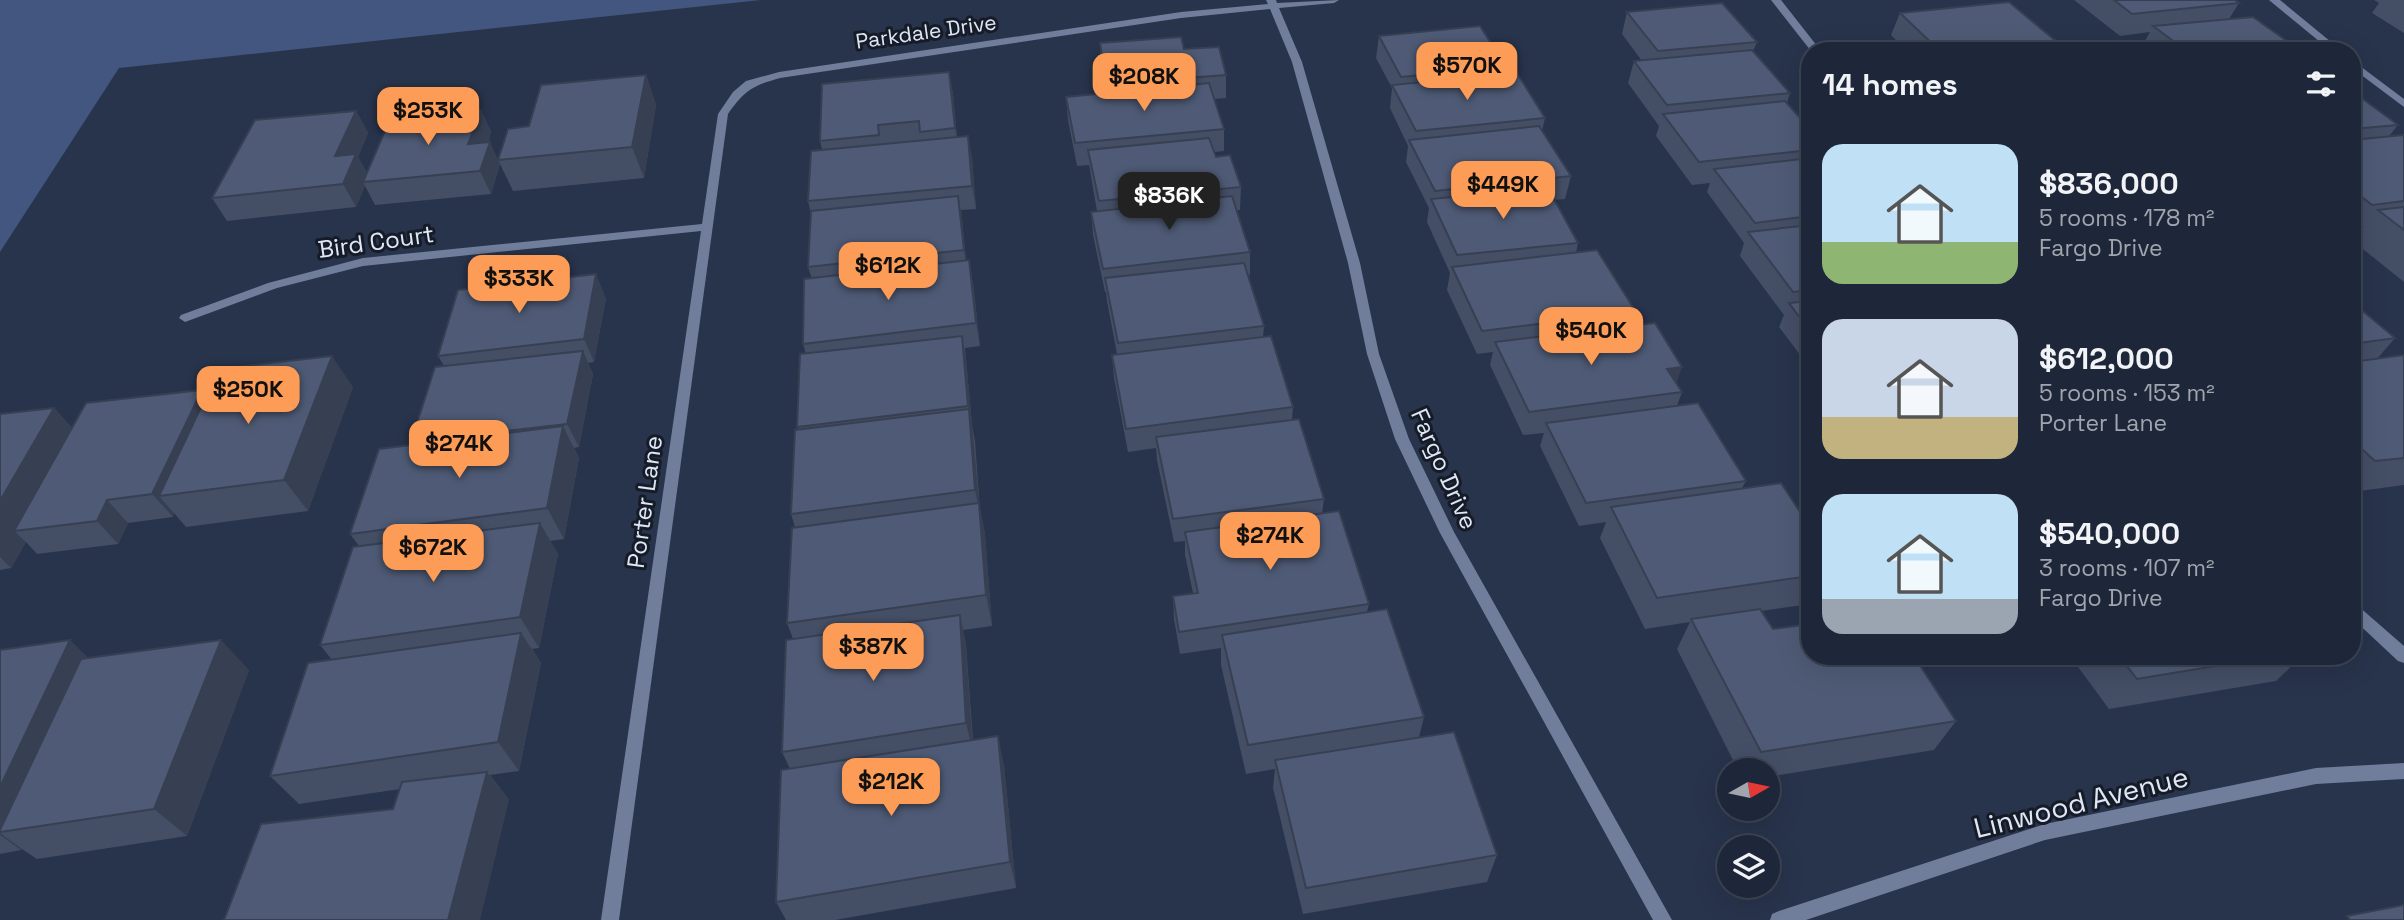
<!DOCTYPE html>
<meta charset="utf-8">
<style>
:root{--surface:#1e2739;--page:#2b3344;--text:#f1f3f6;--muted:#a1a5ae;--line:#3c4453;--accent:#fd9c56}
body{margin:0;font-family:"Space Grotesk",sans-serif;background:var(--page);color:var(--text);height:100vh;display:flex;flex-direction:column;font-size:26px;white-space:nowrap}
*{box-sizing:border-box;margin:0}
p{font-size:23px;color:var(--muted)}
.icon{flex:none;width:38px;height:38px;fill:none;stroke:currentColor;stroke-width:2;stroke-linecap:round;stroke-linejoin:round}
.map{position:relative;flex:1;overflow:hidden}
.panel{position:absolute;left:1801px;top:42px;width:560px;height:623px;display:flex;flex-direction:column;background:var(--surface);border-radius:28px;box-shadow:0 7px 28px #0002,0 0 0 2px var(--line)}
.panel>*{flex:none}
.needle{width:46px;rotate:81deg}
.controls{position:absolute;left:1717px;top:758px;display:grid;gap:14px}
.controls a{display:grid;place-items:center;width:63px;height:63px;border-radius:50%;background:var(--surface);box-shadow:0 7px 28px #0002,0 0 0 2px var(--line);font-size:35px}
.price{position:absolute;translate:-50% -60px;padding:0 16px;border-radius:14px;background:var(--accent);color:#111;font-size:23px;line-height:46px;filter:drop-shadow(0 2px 4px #0008)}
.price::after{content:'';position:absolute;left:50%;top:42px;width:21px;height:16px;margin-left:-10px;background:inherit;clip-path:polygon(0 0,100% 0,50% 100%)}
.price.on{background:#222;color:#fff}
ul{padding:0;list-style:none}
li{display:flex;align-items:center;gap:21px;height:175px;padding:0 21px}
li span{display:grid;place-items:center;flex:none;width:196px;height:140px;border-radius:21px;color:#555}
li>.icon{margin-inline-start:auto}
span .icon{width:84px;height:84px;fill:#fffc;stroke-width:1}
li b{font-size:30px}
h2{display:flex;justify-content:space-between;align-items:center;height:84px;padding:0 21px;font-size:30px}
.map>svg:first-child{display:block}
.green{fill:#43567f}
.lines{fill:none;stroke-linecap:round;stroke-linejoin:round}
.minor{fill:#707e9c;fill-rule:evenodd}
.wall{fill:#444e65}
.shaded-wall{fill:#374053}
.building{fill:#4f5b76;stroke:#374053;stroke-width:2}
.labels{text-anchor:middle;stroke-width:6;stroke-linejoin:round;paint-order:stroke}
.far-street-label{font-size:21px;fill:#dfe7f6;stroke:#161c27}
.street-label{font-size:24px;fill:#dfe7f6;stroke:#161c27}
.near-street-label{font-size:28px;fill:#dfe7f6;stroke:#161c27}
</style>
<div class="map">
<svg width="2404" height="920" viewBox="0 0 2404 920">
<rect width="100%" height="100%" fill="#28344c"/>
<path class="green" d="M0,0h761l-642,68 -119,184z"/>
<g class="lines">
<g class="minor">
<path d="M1266,0h10l1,3 62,-3 -5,3 -55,5 23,54 58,201 19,91 30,85 45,93 218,388h-19l-213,-387 -45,-94 -28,-85 -19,-91 -56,-201 -22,-53 -89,9 -401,60c-28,8 -35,12 -52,36l-109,806h-18l100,-689 -338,35 -86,22 -92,34 -6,-4 2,-3 87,-32 95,-25 339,-34 16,-110 15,-22 13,-11 33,-9 402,-60 87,-8z"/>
<path d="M1771,0h10l40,51h-10z"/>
<path d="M2269,0h11l62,51h-11z"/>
<path d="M2352,60l52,39v8l-52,-39z"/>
<path d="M2352,603l5,2 47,41v17l-6,-2 -46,-43z"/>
<path d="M2404,763v16l-88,5 -271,56 -239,80h-36l2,-6 7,-3 266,-87 271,-56z"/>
</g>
</g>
<g class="wall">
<path d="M2074,0h161l4,3 -10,16 72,32h-156l-4,-3 9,-16 -30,4z"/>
<path d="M2374,0h30v33l-32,-20 7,-10z"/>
<path d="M1627,12l130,30 -4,9 37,42 -3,10 23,26v239l-31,-41 5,-12 -44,-59 4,-13 -37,-51 3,-9 -18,2 -36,-49 3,-10 -31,-43 6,-22h8l-20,-27z"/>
<path d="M1900,13l163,34 -2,4h-154l-16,-16z"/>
<path d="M1379,36l127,31 -2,8 41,43 -3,13 29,45 -6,23 -11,1 24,43 -2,10 60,59 -4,14 50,66 -5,14 69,75 -4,7 68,39v77l-49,7 12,18 183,92 -22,29 -166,27v-7h-30l-61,-121 13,-27 -45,7 -45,-91 6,-16 -27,4 -39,-80 4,-13 -21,2 -33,-70 3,-13 -16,2 -30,-64 3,-17 -23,-51 2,-14 -23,-46 2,-16 -18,-38 2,-20 -16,-30z"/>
<path d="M1100,43l84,6 42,26v23l-12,1 10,30v22l-10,1 2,5 25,30 -1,23h-4l14,42v23h-2l16,51 -1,11 30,70 -1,13 32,79 -2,15 47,90 -2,8 57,105 -5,20 78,118 -10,27 -184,32 -30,-126 2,-19 -29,5 -25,-109v-17l-41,6 -6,-35 -1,-23 20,-3 -8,-38v-14l-11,1 -17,-82 -1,-12 -28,4 -14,-74 -2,-23 5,-1 -10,-53 -1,-9h-1l-12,-57 -2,-23 6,-1 -8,-46 -12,1 -9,-46 -2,-23 39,-3 -4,-29z"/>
<path d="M949,72l4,22 4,43 11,-1 4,22 4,51 -15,1 5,50 7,23 7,63 -15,2 7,77 3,16 5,69 5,24 7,92 -29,4 3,15 7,95 31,25 12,123 -181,32h-49l-10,-18 14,-133 -8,-17 11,-113 -6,-16 8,-96 -4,-13 7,-84 -1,-3 9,-73 -3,-10 9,-65 -4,-12 3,-54 -3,-12 14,-52 -2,-8z"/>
<path d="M646,75l10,30 -12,73 -131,13 -13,-27 -9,30 -116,11 -10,-19 -9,21 -129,14 -15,-23 144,-87 12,22 -10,24 9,16 114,-63 10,22 -3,10 10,18 31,-34z"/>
<path d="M2352,91l46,34 -9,11 15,-1v147l-51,-41 11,-15 -10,2 -2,-2z"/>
<path d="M606,298l-12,64 -6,1 5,11 -14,73 -5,1 5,10 -15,81 -14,2 8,13 -19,94 -7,1 9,14 -22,108 -29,4 19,25 -116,9 7,-20 -101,15 -29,-28 62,-116 -12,-15 39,-99 -9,-12 62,-89 -1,-3 33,-76 -6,-10z"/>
<path d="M2352,302l43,36 -18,21 27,-4v130l-52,7z"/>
<path d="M353,387l-45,124 -122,16 -12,-14 -1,4 -45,6 -10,21 -81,10 -11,-12 -15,26 -11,2v-156l54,-6 18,20 134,-33z"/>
<path d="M0,650l89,8 160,12 -62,166 -150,23 -15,-10 -1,1 -21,4z"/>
<path d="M2070,656h232l-26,25 -167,28z"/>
</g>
<g class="shaded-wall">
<path d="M949,72l4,22 5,57 -3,-23z"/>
<path d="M646,75l10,30 -12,73 -12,-31z"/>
<path d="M481,110l10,22 -12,34 -11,-22z"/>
<path d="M356,111l12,22 -10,24 11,20 -6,5 2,4 -9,21 -13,-23 -8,-28z"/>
<path d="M968,136l4,22 4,51 -4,-23z"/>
<path d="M490,142l10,22 -9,30 -11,-23z"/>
<path d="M958,196l4,23 5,54 -3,-23z"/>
<path d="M969,260l4,23 7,63 -4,-23z"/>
<path d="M596,274l10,24 -12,64 -10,-23z"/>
<path d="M962,336l4,23 14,151 5,24 7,92 -6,-31 -6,-80 -5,-25z"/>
<path d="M583,351l10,23 -14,73 -12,-23z"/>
<path d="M332,356l21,31 -45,124 -24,-31z"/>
<path d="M1682,367l-8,23 -7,-21z"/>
<path d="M202,390l18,23 -61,83 15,17 -1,4 -21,-23z"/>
<path d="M54,408l28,31 -68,92 12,11 -15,26 -11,-11v-56z"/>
<path d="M563,426l16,32 -15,81 -17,-31z"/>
<path d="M107,500l21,23 -10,21 -21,-23z"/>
<path d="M540,523l18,31 -19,94 -19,-31z"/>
<path d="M960,615l6,30 7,107 -7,-29z"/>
<path d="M521,633l20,30 -22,108 -21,-29z"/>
<path d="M70,640l32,31 -102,161v-45z"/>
<path d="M221,640l28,30 -62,166 -33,-27z"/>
<path d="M998,736l6,29 12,123 -6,-26z"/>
<path d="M487,772l22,28 -29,120h-32z"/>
<path d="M0,833l22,16 -1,1 -21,-15z"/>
</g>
<g class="building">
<path d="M2114,0h121l4,3 -107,11z"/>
<path d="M2009,2l54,45 -40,4h-83l-40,-38z"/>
<path d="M1722,3l35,39 -99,9 -31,-39z"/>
<path d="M2253,17l48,34h-133l-8,-6 16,-2 -23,-17z"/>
<path d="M1480,26l26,41 -105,10 -22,-41z"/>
<path d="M1181,37l3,12 35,-2 7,28 -120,9 -6,-41z"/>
<path d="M1752,50l38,43 -123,12 -33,-44z"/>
<path d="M949,72l6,56 -35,4 -1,-11 -41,4 1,10 -59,6 2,-57z"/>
<path d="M1517,73l28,45 -129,13 -24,-46z"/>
<path d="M646,75l-14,72 -134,13 10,-31 21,-3 12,-41z"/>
<path d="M1209,83l15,46 -149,14 -9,-46z"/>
<path d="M2352,91l46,34 -46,4z"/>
<path d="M1785,101l25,28v21l-111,12 -36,-48z"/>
<path d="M481,110l-13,34 22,-2 -10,29 -117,11 28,-65z"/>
<path d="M356,111l-21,45 21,-2 -13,30 -131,14 43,-78z"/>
<path d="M1539,126l32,50 -136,15 -26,-51z"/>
<path d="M2404,135v66l-32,4 -20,-16v-49z"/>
<path d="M968,136l4,50 -164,15 3,-50z"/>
<path d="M1209,138l7,19 14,-2 11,32 -142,14 -11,-51z"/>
<path d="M1810,158v58l-55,7 -41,-54z"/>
<path d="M1548,188l30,55 -121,12 -26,-56z"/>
<path d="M958,196l6,54 -156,17 3,-56z"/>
<path d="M1232,196l18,56 -147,17 -12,-57z"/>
<path d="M2404,207v23l-26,-20z"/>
<path d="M1810,225v65l-17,2 -45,-60z"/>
<path d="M1597,250l39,62 -154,19 -30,-64z"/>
<path d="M969,260l7,63 -173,21 1,-65z"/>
<path d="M1244,263l20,63 -146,17 -13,-65z"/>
<path d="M596,274l-12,65 -146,17 20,-66z"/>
<path d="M1810,301v30l-21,-28z"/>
<path d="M2352,302l43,36 -43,6z"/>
<path d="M1655,323l27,44 -15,2 15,23 -153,20 -34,-70z"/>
<path d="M962,336l6,70 -171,21 3,-73z"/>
<path d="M1271,336l22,71 -167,22 -14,-74z"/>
<path d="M583,351l-16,73 -156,18 24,-75z"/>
<path d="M2404,355v103l-29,3 -23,-21v-78z"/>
<path d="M332,356l-48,124 -125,16 60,-127z"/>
<path d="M202,390l-50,104 -45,6 -10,21 -83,10 72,-128z"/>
<path d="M1698,403l48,78 -160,22 -40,-80z"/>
<path d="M54,408l-54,93v-87z"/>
<path d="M969,409l6,81 -184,24 4,-84z"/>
<path d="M1299,419l25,80 -151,20 -17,-82z"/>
<path d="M563,426l-16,82 -197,26 29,-85z"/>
<path d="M1781,483l29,44v49l-153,22 -46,-91z"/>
<path d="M979,503l7,92 -199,28 5,-95z"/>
<path d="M1339,511l30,93 -190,28 -6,-36 25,-3 -13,-61z"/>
<path d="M540,523l-20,94 -200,28 33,-98z"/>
<path d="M1387,609l37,108 -176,28 -26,-110z"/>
<path d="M1760,609l13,20 37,-5v32h104l42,65 -195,31 -70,-133z"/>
<path d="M960,615l6,108 -184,29 4,-112z"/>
<path d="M521,633l-23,109 -228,34 38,-113z"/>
<path d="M70,640l-70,147v-137z"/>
<path d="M221,640l-67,169 -154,23v-2l81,-171z"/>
<path d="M2119,656h157l-139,23z"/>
<path d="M1454,732l43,123 -191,33 -31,-128z"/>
<path d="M998,736l12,126 -234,40 5,-132z"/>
<path d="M487,772l-39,148h-224l37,-96 132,-15 9,-27z"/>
<path d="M2404,905v15h-54l-3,-4z"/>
</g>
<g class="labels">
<g class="far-street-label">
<text transform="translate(926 32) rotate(-8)" y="7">Parkdale Drive</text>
</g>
<g class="street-label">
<text transform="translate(376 242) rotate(-8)" y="8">Bird Court</text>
<text transform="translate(1444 469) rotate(66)" y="8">Fargo Drive</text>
<text transform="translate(645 502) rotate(-82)" y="8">Porter Lane</text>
</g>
<g class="near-street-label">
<text transform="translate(2081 802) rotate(-14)" y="10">Linwood Avenue</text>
</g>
</g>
</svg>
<div class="controls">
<a><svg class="needle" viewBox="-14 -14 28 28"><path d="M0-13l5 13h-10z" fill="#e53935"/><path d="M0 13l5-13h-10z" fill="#a1a5ae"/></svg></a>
<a><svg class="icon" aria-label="layers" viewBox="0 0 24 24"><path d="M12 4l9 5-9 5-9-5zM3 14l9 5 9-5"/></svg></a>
</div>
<b class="price" style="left:1467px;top:102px">$570K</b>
<b class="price" style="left:1144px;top:113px">$208K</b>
<b class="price" style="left:428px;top:147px">$253K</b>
<b class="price" style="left:1503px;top:221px">$449K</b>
<b class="price on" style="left:1169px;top:232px">$836K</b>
<b class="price" style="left:888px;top:302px">$612K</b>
<b class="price" style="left:519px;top:315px">$333K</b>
<b class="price" style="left:1591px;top:367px">$540K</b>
<b class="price" style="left:248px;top:426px">$250K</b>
<b class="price" style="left:459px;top:480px">$274K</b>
<b class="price" style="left:1270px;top:572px">$274K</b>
<b class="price" style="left:433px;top:584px">$672K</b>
<b class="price" style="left:873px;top:683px">$387K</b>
<b class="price" style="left:891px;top:818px">$212K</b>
<section class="panel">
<h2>14 homes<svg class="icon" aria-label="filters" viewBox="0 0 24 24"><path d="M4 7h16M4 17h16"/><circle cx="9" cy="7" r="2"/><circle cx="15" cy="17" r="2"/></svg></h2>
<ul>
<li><span style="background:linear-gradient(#bfe0f5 70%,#8fb573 0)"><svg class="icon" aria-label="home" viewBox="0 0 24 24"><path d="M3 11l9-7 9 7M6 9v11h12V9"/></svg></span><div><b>$836,000</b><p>5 rooms · 178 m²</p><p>Fargo Drive</p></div></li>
<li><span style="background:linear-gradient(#c9d6e8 70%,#c2b280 0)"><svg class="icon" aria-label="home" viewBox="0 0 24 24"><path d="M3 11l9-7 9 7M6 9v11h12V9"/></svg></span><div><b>$612,000</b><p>5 rooms · 153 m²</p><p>Porter Lane</p></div></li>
<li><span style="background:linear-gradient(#bfe0f5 75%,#9aa5b1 0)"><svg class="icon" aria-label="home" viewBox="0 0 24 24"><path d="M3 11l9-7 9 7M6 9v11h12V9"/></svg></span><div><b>$540,000</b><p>3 rooms · 107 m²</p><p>Fargo Drive</p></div></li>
</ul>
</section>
</div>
